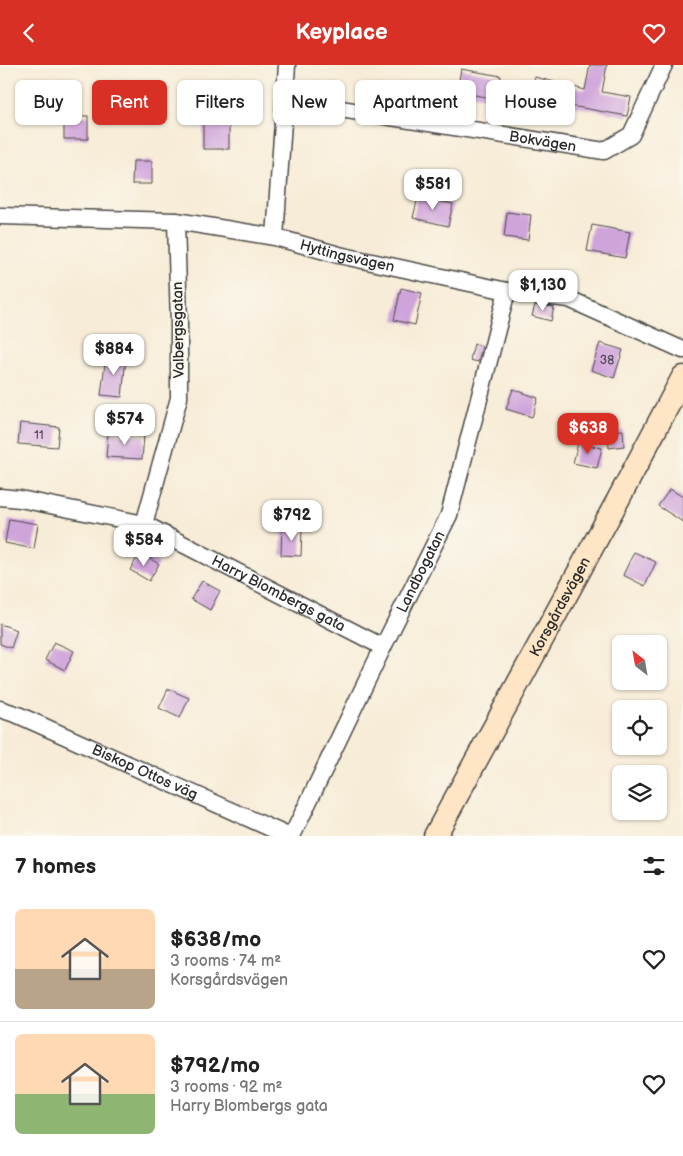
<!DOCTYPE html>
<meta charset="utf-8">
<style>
:root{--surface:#fff;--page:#f6f6f6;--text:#222;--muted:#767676;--line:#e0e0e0;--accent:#d93025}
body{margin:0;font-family:"Balsamiq Sans",sans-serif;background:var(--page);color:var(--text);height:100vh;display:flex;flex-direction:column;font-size:19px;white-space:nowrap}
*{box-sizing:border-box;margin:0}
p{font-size:16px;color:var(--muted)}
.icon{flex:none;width:28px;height:28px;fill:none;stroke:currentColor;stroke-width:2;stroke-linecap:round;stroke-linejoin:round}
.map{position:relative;height:771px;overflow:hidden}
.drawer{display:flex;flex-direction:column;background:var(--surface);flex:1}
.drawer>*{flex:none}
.banner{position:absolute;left:15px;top:15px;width:654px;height:45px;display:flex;gap:10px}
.needle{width:32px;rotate:329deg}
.fabs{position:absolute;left:612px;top:570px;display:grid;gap:10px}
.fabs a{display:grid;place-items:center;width:55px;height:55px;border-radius:8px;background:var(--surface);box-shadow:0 1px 4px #0004;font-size:25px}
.price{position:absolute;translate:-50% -42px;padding:0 11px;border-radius:10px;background:#fff;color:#222;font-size:16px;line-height:32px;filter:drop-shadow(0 1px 2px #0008)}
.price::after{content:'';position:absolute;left:50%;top:30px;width:15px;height:11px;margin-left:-8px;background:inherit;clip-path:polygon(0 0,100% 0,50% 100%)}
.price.selected{background:var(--accent);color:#fff}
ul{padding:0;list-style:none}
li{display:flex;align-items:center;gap:15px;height:125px;padding:0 15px}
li+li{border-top:1px solid var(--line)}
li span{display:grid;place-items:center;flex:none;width:140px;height:100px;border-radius:8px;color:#555}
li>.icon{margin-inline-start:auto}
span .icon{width:60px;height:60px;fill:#fffc;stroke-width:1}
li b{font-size:21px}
h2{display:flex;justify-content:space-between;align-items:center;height:60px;padding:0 15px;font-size:21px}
.pill{padding:0 18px;border-radius:8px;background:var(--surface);box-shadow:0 1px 4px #0004;font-size:18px;line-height:45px}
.pill.selected{background:var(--accent);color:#fff}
header{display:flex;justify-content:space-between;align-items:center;height:65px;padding:0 15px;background:var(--accent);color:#fff;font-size:22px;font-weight:700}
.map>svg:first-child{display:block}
.building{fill:#cfa4da}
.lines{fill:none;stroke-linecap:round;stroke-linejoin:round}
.street-casing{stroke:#4a4845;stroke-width:19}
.secondary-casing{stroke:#4a4845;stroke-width:25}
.street{stroke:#fff;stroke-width:16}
.secondary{stroke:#fde5c5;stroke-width:22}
.labels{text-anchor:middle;stroke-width:4;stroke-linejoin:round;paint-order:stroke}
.number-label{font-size:12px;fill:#544957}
.street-label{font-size:15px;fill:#2b2b2b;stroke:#fbf7ec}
</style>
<header><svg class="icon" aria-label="back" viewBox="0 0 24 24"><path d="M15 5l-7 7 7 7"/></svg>Keyplace<svg class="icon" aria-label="heart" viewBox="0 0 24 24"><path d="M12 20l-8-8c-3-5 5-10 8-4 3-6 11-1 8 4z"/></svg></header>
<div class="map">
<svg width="683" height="771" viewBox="0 0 683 771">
<rect width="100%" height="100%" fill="#fbf7ec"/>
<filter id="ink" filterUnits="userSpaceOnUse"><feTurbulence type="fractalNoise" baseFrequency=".02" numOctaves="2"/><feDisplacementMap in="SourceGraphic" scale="10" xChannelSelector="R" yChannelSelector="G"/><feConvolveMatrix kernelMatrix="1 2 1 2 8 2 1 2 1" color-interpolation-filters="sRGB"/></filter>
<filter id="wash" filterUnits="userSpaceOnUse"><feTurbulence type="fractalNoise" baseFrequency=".0096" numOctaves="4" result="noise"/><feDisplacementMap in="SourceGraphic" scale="20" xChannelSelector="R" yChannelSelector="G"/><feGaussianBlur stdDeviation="1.12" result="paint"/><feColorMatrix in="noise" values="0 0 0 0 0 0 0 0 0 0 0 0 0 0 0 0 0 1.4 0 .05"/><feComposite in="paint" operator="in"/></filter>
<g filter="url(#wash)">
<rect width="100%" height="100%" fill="#f7ecd7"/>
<g id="blocks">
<g class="building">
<path d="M590,0h17l-5,27 29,5 -4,19 -67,-12 -1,4 -30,-8 6,-23 50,13z"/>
<path d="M461,4l40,7 -4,23 -40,-7z"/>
<rect x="203" y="49" width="26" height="35"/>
<rect x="64" y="51" width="24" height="23"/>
<path d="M133,96h19v23h-20z"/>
<path d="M418,132l35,7 -5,22 -35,-8z"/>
<path d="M507,147l24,3 -3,25 -24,-3z"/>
<path d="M592,160l38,7 -5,26 -38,-7z"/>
<path d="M401,223l21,5 -7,32 -21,-5z"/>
<path d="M535,240l19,2 -3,14 -19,-5z"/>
<path d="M600,278l23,7 -9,28 -23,-8z"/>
<path d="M474,279l8,2 -4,16 -8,-2z"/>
<path d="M106,290l20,3 -4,39 -21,-2z"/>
<path d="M513,324l25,9 -6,19 -26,-8z"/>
<path d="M20,358l39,4 -2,20 -39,-3z"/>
<path d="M623,365l1,16 -15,2 -1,-17z"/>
<path d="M108,368l36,3 -2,23 -36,-2z"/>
<path d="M578,378l24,5 -5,20 -24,-5z"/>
<path d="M670,424l13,8v25l-25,-16z"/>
<path d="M9,454l29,5 -4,25 -29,-6z"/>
<path d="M282,463l20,1 -1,27 -20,-1z"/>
<path d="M634,487l22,10 -11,24 -22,-11z"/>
<path d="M140,488l19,11 -10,17 -19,-11z"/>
<path d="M202,516l18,10 -10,19 -19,-11z"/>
<path d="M0,559l17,6 -6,18 -11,-4z"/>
<path d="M54,577l20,9 -9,19 -20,-10z"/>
<path d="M168,624l21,9 -9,20 -21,-10z"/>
</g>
</g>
</g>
<g filter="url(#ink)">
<use href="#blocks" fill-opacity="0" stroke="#4a4845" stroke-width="1"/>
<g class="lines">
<defs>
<g id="street">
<path id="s1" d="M284,35l320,51 27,-16 33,-70"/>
<path id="s2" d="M0,151l176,5 99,16 64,18 168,36 62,8 114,51"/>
<path d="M275,172l12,-172"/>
<path id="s3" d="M0,432l20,2 124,25 239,123"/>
<path d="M144,459l35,-126v-75l-3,-102"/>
<path id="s4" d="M0,644l18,6 270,121"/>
<path id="s5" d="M292,771l91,-189 66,-132 58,-224"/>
</g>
<g id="secondary">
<path id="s6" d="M435,771l184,-338 64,-121"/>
</g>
</defs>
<use href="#street" class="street-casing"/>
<use href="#secondary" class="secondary-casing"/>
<use href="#street" class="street"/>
<use href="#secondary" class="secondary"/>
</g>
</g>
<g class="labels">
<g class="number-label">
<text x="607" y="299">38</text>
<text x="39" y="374">11</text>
</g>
<g class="street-label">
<text dy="5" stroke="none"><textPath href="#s1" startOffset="262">Bokvägen</textPath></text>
<text dy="5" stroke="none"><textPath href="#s2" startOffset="351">Hyttingsvägen</textPath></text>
<text transform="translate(178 265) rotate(-91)" y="5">Valbergsgatan</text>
<text dy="5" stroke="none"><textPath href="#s5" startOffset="294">Landbogatan</textPath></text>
<text dy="5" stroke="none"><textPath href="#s3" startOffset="298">Harry Blombergs gata</textPath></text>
<text dy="5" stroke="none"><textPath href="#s6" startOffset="261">Korsgårdsvägen</textPath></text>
<text dy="5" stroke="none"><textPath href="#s4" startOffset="158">Biskop Ottos väg</textPath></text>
</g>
</g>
</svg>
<div class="fabs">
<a><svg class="needle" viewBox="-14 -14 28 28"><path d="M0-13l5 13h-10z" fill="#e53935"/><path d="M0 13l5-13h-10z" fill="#767676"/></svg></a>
<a><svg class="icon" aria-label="locate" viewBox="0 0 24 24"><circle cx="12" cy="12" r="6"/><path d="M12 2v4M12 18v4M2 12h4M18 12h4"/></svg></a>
<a><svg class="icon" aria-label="layers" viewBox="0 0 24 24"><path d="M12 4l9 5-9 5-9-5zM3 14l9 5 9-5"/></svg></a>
</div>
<b class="price" style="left:433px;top:146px">$581</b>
<b class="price" style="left:543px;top:247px">$1,130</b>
<b class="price" style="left:114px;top:311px">$884</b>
<b class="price" style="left:125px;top:381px">$574</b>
<b class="price selected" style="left:588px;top:390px">$638</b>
<b class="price" style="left:292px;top:477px">$792</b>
<b class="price" style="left:144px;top:502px">$584</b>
<div class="banner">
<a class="pill">Buy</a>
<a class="pill selected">Rent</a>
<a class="pill">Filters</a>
<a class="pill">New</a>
<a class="pill">Apartment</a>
<a class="pill">House</a>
</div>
</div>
<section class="drawer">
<h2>7 homes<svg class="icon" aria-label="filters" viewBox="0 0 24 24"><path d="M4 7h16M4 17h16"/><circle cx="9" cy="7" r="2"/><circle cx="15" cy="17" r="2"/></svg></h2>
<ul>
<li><span style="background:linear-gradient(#ffd9b3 60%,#b9a48a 0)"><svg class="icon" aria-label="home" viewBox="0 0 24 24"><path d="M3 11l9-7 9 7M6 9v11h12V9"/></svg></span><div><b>$638/mo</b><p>3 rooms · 74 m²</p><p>Korsgårdsvägen</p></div><svg class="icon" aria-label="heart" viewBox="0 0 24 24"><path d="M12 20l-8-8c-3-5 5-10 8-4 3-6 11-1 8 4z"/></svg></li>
<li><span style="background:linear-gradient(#ffd9b3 60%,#8fb573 0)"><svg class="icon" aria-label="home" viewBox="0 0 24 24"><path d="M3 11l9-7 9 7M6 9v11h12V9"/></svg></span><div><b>$792/mo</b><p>3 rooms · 92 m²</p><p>Harry Blombergs gata</p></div><svg class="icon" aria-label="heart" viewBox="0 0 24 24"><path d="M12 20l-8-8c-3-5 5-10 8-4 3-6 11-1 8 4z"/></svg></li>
</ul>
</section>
